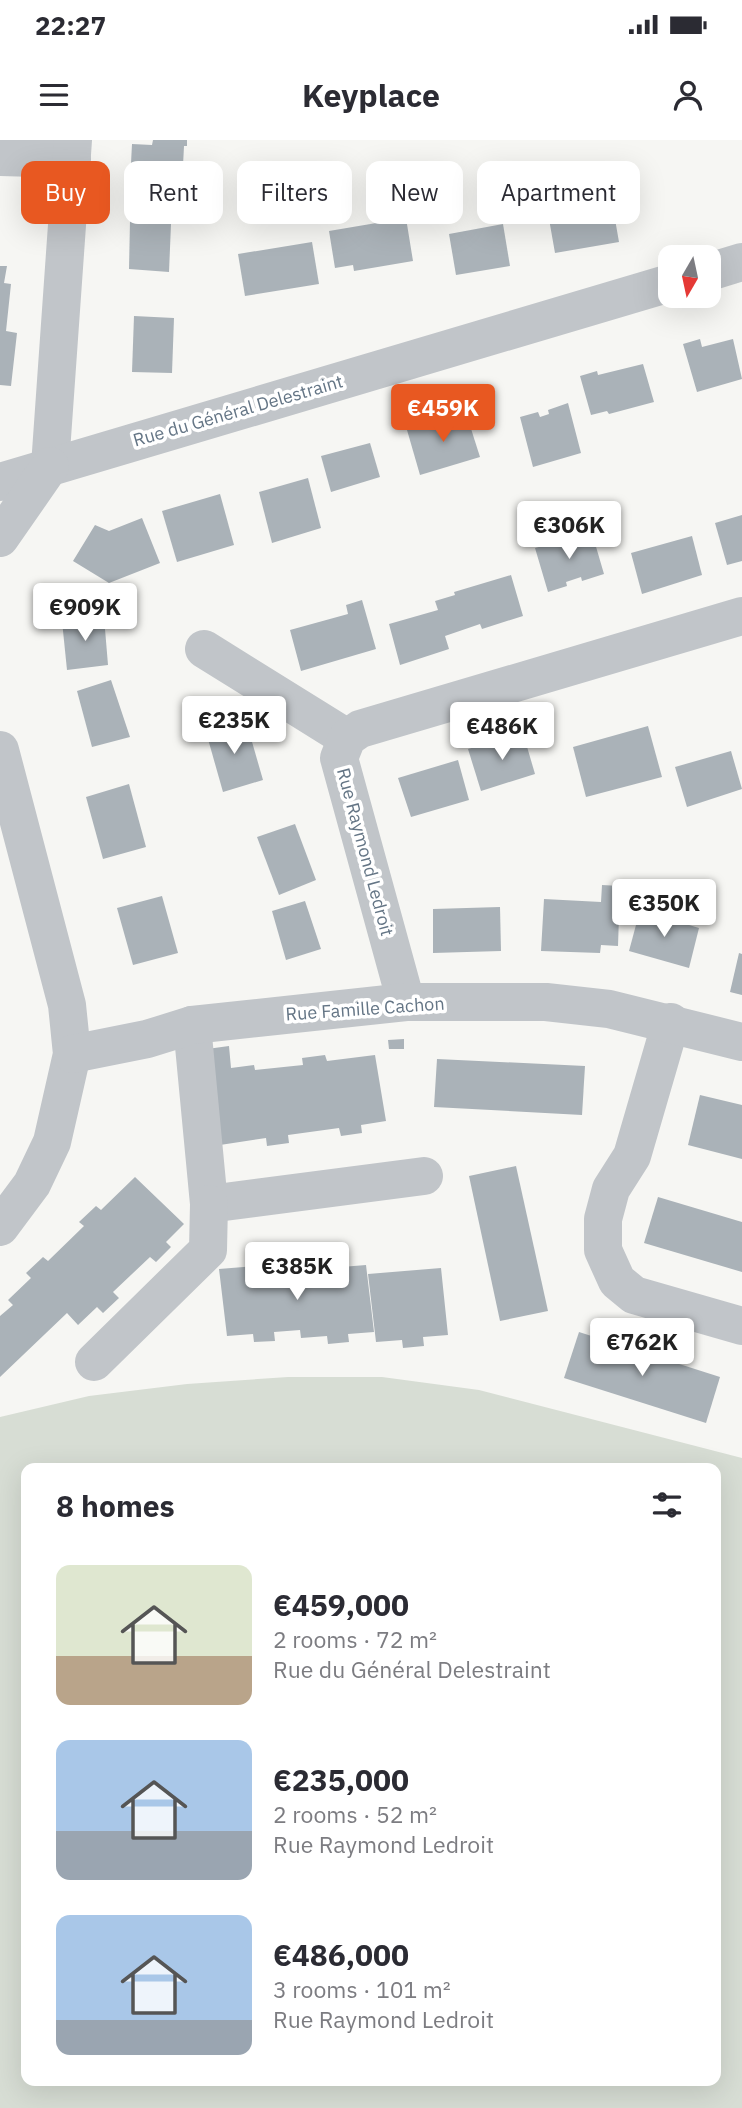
<!DOCTYPE html>
<meta charset="utf-8">
<style>
:root{--surface:#fff;--page:#f7f7f7;--text:#2b2b33;--muted:#7c7c81;--accent:#e85821}
body{margin:0;font-family:"IBM Plex Sans",sans-serif;background:var(--page);color:var(--text);height:100vh;display:flex;flex-direction:column;font-size:26px;white-space:nowrap}
*{box-sizing:border-box;margin:0}
p{font-size:23px;color:var(--muted)}
.icon{flex:none;width:38px;height:38px;fill:none;stroke:currentColor;stroke-width:2;stroke-linecap:round;stroke-linejoin:round}
.map{position:relative;flex:1;overflow:hidden}
.sheet{position:absolute;left:21px;top:1323px;width:700px;height:623px;display:flex;flex-direction:column;background:var(--surface);border-radius:14px;box-shadow:0 7px 28px #0002}
.sheet>*{flex:none}
.top-card{position:absolute;left:21px;top:21px;width:700px;height:63px;display:flex;gap:14px}
.needle{width:46px;rotate:189deg}
.controls{position:absolute;left:658px;top:105px;display:grid;gap:14px}
.controls a{display:grid;place-items:center;width:63px;height:63px;border-radius:14px;background:var(--surface);box-shadow:0 7px 28px #0002;font-size:35px}
.price{position:absolute;translate:-50% -60px;padding:0 16px;border-radius:7px;background:#fff;color:#222;font-size:23px;line-height:46px;filter:drop-shadow(0 2px 4px #0008)}
.price::after{content:'';position:absolute;left:50%;top:42px;width:21px;height:16px;margin-left:-10px;background:inherit;clip-path:polygon(0 0,100% 0,50% 100%)}
.price.current{background:var(--accent);color:#fff}
ul{padding:0;list-style:none}
li{display:flex;align-items:center;gap:21px;height:175px;padding:0 35px}
li span{display:grid;place-items:center;flex:none;width:196px;height:140px;border-radius:14px;color:#555}
li>.icon{margin-inline-start:auto}
span .icon{width:84px;height:84px;fill:#fffc;stroke-width:1}
li b{font-size:30px}
h2{display:flex;justify-content:space-between;align-items:center;height:84px;padding:0 35px;font-size:30px}
.pill{padding:0 24px;border-radius:14px;background:var(--surface);box-shadow:0 7px 28px #0002;font-size:24px;line-height:63px}
.pill.current{background:var(--accent);color:#fff}
.status{display:flex;justify-content:space-between;align-items:center;height:49px;padding:0 35px;background:var(--surface);direction:ltr}
.status svg{height:19px;fill:currentColor}
header{display:flex;justify-content:space-between;align-items:center;height:91px;padding:0 35px;background:var(--surface);font-size:32px;font-weight:700}
.map>svg:first-child{display:block}
.green{fill:#d7ddd4;fill-rule:evenodd}
.building{fill:#aab2b8}
.lines{fill:none;stroke-linecap:round;stroke-linejoin:round}
.minor{stroke:#c1c5c9;stroke-width:38}
.labels{text-anchor:middle;stroke-width:7;stroke-linejoin:round;paint-order:stroke}
.street-label{font-size:18px;fill:#647585;stroke:#fff}
</style>
<div class="status"><b>22:27</b><svg viewBox="0 0 49 12"><path d="M0 12V9h3v3zM5 12V6h3v6zM10 12V3h3v9zM15 12V0h3v12zM26 1h20v11H26zM47 4h2v5h-2z"/></svg></div>
<header><svg class="icon" aria-label="menu" viewBox="0 0 24 24"><path d="M4 6h16M4 12h16M4 18h16"/></svg>Keyplace<svg class="icon" aria-label="person" viewBox="0 0 24 24"><circle cx="12" cy="8" r="4"/><path d="M4 21q1-7 8-7t8 7"/></svg></header>
<div class="map">
<svg width="742" height="1968" viewBox="0 0 742 1968">
<rect width="100%" height="100%" fill="#f6f6f3"/>
<path class="green" d="M288,1237h94l97,13 263,68v650h-742v-691l89,-21 98,-12zM26,1328h690v613h-690z"/>
<g class="building">
<path d="M153,0h34v6h-3l-3,59 -52,-3 3,-58 20,1z"/>
<path d="M571,58l1,10 40,-6 7,40 -64,11 -9,-51z"/>
<path d="M406,78l7,43 -59,10 -1,-6 -18,3 -6,-37z"/>
<path d="M130,81l41,3 -2,48 -40,-3z"/>
<path d="M503,84l7,42 -54,9 -7,-41z"/>
<path d="M312,102l7,42 -74,12 -7,-42z"/>
<path d="M0,126h7l-3,17 7,1 -5,47 11,2 -6,53 -11,-1z"/>
<path d="M134,176l40,2 -2,55 -40,-1z"/>
<path d="M700,199l2,8 31,-8 9,40 -45,13 -14,-48z"/>
<path d="M643,224l11,38 -45,12 -2,-3 -16,4 -11,-39 17,-5 1,4z"/>
<path d="M568,263l13,50 -48,14 -13,-50 18,-5 2,5 9,-3 -1,-4z"/>
<path d="M466,273l14,44 -60,18 -13,-45z"/>
<path d="M370,303l10,34 -49,15 -10,-36z"/>
<path d="M308,338l13,50 -49,15 -13,-51z"/>
<path d="M220,354l14,51 -57,17 -15,-51z"/>
<path d="M742,375v46l-15,4 -12,-42z"/>
<path d="M142,378l18,45 -51,20 -36,-22 22,-36 14,6z"/>
<path d="M592,393l12,41 -22,7 -1,-4 -15,5 1,4 -19,6 -13,-44z"/>
<path d="M692,396l10,39 -60,19 -11,-41z"/>
<path d="M511,435l12,41 -41,13 -2,-5 -35,12 4,13 -49,16 -11,-41 49,-14 -3,-9 20,-6 -1,-3z"/>
<path d="M362,460l14,49 -75,22 -11,-41 58,-16 -2,-9z"/>
<path d="M104,477l4,48 -41,5 -5,-49z"/>
<path d="M111,540l19,57 -38,10 -15,-56z"/>
<path d="M246,581l17,59 -40,12 -17,-60z"/>
<path d="M648,586l14,51 -76,20 -13,-50z"/>
<path d="M523,593l12,41 -54,17 -13,-42z"/>
<path d="M731,611l11,38 -55,18 -12,-40z"/>
<path d="M458,620l11,40 -58,17 -13,-39z"/>
<path d="M129,644l17,63 -43,12 -17,-62z"/>
<path d="M295,684l21,56 -37,15 -22,-58z"/>
<path d="M602,745l18,1 -2,60 -17,-1 -1,8 -59,-2 3,-52 57,3z"/>
<path d="M162,756l16,57 -45,12 -16,-57z"/>
<path d="M305,761l16,48 -35,11 -14,-49z"/>
<path d="M500,767l1,44 -68,2v-44z"/>
<path d="M640,770l59,18 -10,40 -60,-17z"/>
<path d="M739,813l3,1v41l-12,-3z"/>
<path d="M404,899v10h-15l-1,-9z"/>
<path d="M229,906l2,22 23,-3 1,5 48,-5 -1,-7 23,-3 2,6 48,-6 11,66 -25,4 1,8 -21,3 -2,-8 -51,7 1,8 -22,3 -1,-8 -46,7 -13,-96z"/>
<path d="M437,919l148,7 -3,49 -148,-8z"/>
<path d="M700,955l42,10v54l-54,-14z"/>
<path d="M516,1026l32,145 -48,10 -31,-145z"/>
<path d="M135,1037l49,47 -18,18 5,5 -15,15 -6,-5 -37,35 6,6 -16,15 -6,-6 -19,18 -11,-12 -67,64v-61l13,-11 -5,-5 23,-22 -5,-5 17,-16 5,4 36,-35 -5,-4 17,-16 5,4z"/>
<path d="M658,1057l84,25v50l-98,-29z"/>
<path d="M292,1123l1,8 73,-6 8,67 -26,2 1,8 -21,2 -1,-8 -26,2 -1,-8 -26,2 1,9 -21,1 -1,-8 -26,2 -8,-67z"/>
<path d="M441,1128l7,67 -25,2 1,9 -21,2 -1,-8 -26,2 -8,-68z"/>
<path d="M579,1192l141,45 -14,46 -142,-45z"/>
</g>
<g class="lines">
<g class="minor">
<path d="M0,17l72,2"/>
<path d="M709,132l33,-10"/>
<path d="M50,326l23,-326"/>
<path d="M0,342l670,-199"/>
<path d="M0,398l50,-72"/>
<path d="M204,509l143,89"/>
<path d="M0,610l67,255 5,49 -20,88 -20,42 -32,43"/>
<path d="M406,862l-67,-244 8,-20 13,-9 382,-113"/>
<path d="M671,882l-39,134 -21,33 -8,30v31l14,31 17,14 108,31"/>
<path d="M192,885l17,179 215,-28"/>
<path d="M72,914l75,-15 45,-14 214,-23h140l63,7 133,33"/>
<path d="M94,1222l114,-112 1,-46"/>
</g>
</g>
<g class="labels">
<g class="street-label">
<text transform="translate(238 271) rotate(-16)" y="6">Rue du Général Delestraint</text>
<text transform="translate(365 712) rotate(75)" y="6">Rue Raymond Ledroit</text>
<text transform="translate(365 869) rotate(-4)" y="6">Rue Famille Cachon</text>
</g>
</g>
</svg>
<div class="controls">
<a><svg class="needle" viewBox="-14 -14 28 28"><path d="M0-13l5 13h-10z" fill="#e53935"/><path d="M0 13l5-13h-10z" fill="#7c7c81"/></svg></a>
</div>
<b class="price current" style="left:443px;top:304px">€459K</b>
<b class="price" style="left:569px;top:421px">€306K</b>
<b class="price" style="left:85px;top:503px">€909K</b>
<b class="price" style="left:234px;top:616px">€235K</b>
<b class="price" style="left:502px;top:622px">€486K</b>
<b class="price" style="left:664px;top:799px">€350K</b>
<b class="price" style="left:297px;top:1162px">€385K</b>
<b class="price" style="left:642px;top:1238px">€762K</b>
<div class="top-card">
<a class="pill current">Buy</a>
<a class="pill">Rent</a>
<a class="pill">Filters</a>
<a class="pill">New</a>
<a class="pill">Apartment</a>
</div>
<section class="sheet">
<h2>8 homes<svg class="icon" aria-label="filters" viewBox="0 0 24 24"><path d="M4 7h16M4 17h16"/><circle cx="9" cy="7" r="2"/><circle cx="15" cy="17" r="2"/></svg></h2>
<ul>
<li><span style="background:linear-gradient(#dfe7d0 65%,#b9a48a 0)"><svg class="icon" aria-label="home" viewBox="0 0 24 24"><path d="M3 11l9-7 9 7M6 9v11h12V9"/></svg></span><div><b>€459,000</b><p>2 rooms · 72 m²</p><p>Rue du Général Delestraint</p></div></li>
<li><span style="background:linear-gradient(#a9c7e8 65%,#9aa5b1 0)"><svg class="icon" aria-label="home" viewBox="0 0 24 24"><path d="M3 11l9-7 9 7M6 9v11h12V9"/></svg></span><div><b>€235,000</b><p>2 rooms · 52 m²</p><p>Rue Raymond Ledroit</p></div></li>
<li><span style="background:linear-gradient(#a9c7e8 75%,#9aa5b1 0)"><svg class="icon" aria-label="home" viewBox="0 0 24 24"><path d="M3 11l9-7 9 7M6 9v11h12V9"/></svg></span><div><b>€486,000</b><p>3 rooms · 101 m²</p><p>Rue Raymond Ledroit</p></div></li>
</ul>
</section>
</div>
